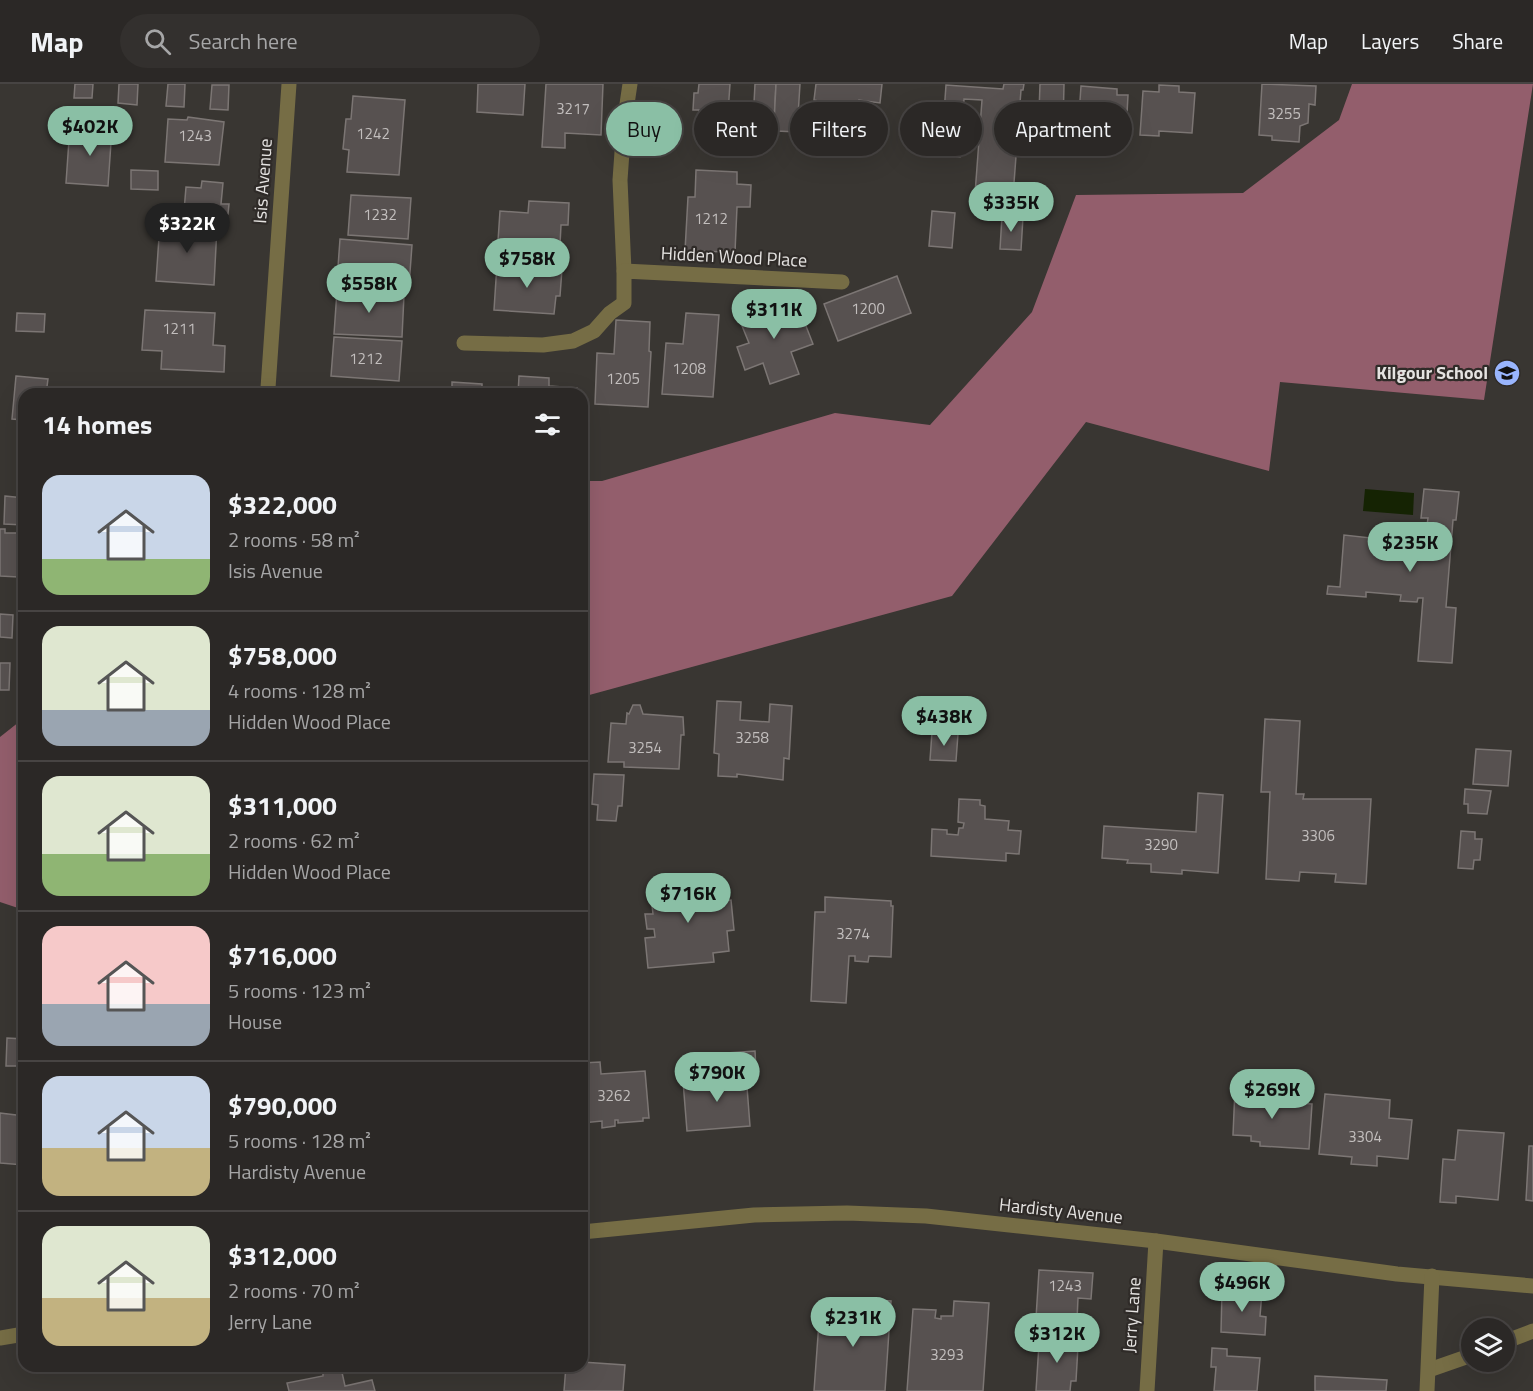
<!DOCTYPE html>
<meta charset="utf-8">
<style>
:root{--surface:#2b2826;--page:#33302e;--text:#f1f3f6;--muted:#a6a6a7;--line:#474443;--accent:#8abfa5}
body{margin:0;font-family:"Titillium Web",sans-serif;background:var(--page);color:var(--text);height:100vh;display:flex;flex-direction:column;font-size:22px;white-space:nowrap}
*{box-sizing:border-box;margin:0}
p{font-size:20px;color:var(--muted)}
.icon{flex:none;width:33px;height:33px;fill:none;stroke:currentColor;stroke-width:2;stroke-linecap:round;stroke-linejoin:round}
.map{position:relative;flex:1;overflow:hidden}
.panel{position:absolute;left:18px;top:304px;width:570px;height:984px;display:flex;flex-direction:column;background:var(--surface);border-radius:18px;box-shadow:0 6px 24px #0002,0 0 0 2px var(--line)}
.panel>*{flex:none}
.hud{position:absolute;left:606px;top:18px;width:570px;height:54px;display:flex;gap:12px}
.fabs{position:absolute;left:1461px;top:1234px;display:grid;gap:12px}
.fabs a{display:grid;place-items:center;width:54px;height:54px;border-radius:50%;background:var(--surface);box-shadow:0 6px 24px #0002,0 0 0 2px var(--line);font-size:30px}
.price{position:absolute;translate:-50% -51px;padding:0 14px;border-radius:21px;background:var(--accent);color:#111;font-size:20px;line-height:39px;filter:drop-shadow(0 2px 3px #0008)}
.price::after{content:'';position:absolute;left:50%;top:36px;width:18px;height:14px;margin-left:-9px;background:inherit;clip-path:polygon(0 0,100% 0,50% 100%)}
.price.active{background:#222;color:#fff}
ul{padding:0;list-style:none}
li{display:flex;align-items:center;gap:18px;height:150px;padding:0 24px}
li+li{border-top:2px solid var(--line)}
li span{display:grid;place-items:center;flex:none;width:168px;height:120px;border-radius:18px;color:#555}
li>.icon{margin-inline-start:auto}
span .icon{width:72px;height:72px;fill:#fffc;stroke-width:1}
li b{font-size:26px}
h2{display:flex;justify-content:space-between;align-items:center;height:72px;padding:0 24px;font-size:26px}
.tag{padding:0 21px;border-radius:27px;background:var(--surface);box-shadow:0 6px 24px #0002,0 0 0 2px var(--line);font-size:21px;line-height:54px}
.tag.active{background:var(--accent);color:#111}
header{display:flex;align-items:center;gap:36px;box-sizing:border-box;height:84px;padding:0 30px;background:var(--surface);border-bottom:2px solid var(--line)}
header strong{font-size:28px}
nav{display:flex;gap:33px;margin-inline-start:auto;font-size:21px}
.search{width:420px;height:54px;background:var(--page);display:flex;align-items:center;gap:15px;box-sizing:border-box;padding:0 21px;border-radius:33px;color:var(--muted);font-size:22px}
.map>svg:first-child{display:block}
.forest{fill:#935e6c}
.water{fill:#152303}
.building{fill:#575150;stroke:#7c7674;stroke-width:1.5}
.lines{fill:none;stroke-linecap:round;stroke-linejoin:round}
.minor{stroke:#766d45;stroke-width:15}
.labels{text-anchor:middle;stroke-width:4.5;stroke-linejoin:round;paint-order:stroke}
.number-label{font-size:15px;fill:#c2bebd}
.street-label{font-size:18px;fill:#e5e3e1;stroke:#2f2b28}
.poi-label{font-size:18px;font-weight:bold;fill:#e5e3e1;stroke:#2f2b28;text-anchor:end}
</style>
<header>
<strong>Map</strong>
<div class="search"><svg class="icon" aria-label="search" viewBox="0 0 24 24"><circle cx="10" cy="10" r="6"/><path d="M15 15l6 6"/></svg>Search here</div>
<nav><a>Map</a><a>Layers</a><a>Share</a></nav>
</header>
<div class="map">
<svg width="1533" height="1307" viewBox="0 0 1533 1307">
<rect width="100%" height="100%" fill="#393632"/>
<g class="forest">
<path d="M1352,0h181l-49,316 -204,-18 -11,89 -183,-49 -134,174 -370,101v-216h20l233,-68 95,12 102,-113 44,-117 167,-2 96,-73z"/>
<path d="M24,634v192l-24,-8v-165z"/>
</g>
<path class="water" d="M1365,405l49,4 -1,22 -50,-4z"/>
<g class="building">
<path d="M75,0h18l-1,14h-18z"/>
<path d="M119,0h19l-1,21 -19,-2z"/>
<path d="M168,0h17l-1,23 -18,-1z"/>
<path d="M478,0h47l-2,31 -46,-3z"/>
<path d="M546,0h57l-2,51 -36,-2v15l-23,-1z"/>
<path d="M699,0h31l-3,43 -29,-1 1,-16h-6l1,-17h4z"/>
<path d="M755,0h21l-2,39 -21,-1z"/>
<path d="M776,0h24l-3,48 -20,-1v-8h-3z"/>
<path d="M816,0h66l-2,19 -21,-3 -1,15 -40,-4 1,-10 -5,-1z"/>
<path d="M1004,0h20l-1,6h-2l-8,106 -38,-2 7,-94 -18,-1 -4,58 -19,-2 5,-70 57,4z"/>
<path d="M1040,0h24l-1,44 -3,-1v15l-22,-1z"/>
<path d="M1262,0l54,2 -1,19 -6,-1 -1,19 -8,3 -1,16 -27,-2v-4l-13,-1z"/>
<path d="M212,1h17l-1,25 -18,-1z"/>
<path d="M1159,1l20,1v6l16,1 -3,40 -33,-2v5l-19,-1 3,-44 16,1z"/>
<path d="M1081,2l36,3v6h11l-1,19 -11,-1v4l-37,-2z"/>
<path d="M353,12l52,4 -6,75 -52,-3 2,-22 -6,-1 3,-30h5z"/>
<path d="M188,33l36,5 -5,43 -54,-3 3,-43 19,1z"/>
<path d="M81,42l31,2 -4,58 -42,-3 3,-43 11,1z"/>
<path d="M131,86l27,1v19l-27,-1z"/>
<path d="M696,86l41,2v12l14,1 -1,22h-13l-2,45 -50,-1 3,-54h7z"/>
<path d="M202,97l21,2 -2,21h8l-1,10 -44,-3 2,-24 15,1z"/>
<path d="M351,111l60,3 -3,41 -60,-4z"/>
<path d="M529,117l40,2 -1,22h-7l-1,20 -62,-4 2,-30 28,2z"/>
<path d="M932,127l23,2 -3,35 -23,-2z"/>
<path d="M1002,132l21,1 -2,33 -21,-1z"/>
<path d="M160,139l57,4 -3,58 -58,-4z"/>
<path d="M340,155l72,6 -3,41 -72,-5z"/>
<path d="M497,180l65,5 -2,27h-4l-2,18 -60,-4z"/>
<path d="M897,192l14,37 -73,28 -14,-37z"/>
<path d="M337,207l67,4 -2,42 -68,-3z"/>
<path d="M777,217l3,9 17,-7 16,41 -22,8 8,22 -29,10 -7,-21 -18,7 -8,-23 12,-4 -11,-27z"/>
<path d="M145,226l70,3 -2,32 12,1 -1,26 -63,-3 1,-18 -20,-1z"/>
<path d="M17,229l28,1 -1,18 -28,-1z"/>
<path d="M686,229l33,2 -6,82 -51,-3 4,-51 17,1z"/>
<path d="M616,236l34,2 -1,29 2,1 -3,55 -53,-3 2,-51 17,1z"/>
<path d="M334,253l68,4 -3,40 -68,-5z"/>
<path d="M16,292l32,3 -2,15h-22v26l-12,-1z"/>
<path d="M519,292l30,2v8l28,2v6h-59z"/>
<path d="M452,298l30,2v5l17,1v4h-47z"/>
<path d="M1424,405l35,3 -3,28h-3l-7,87 10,1 -4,55 -34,-2 5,-63h-5l-1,4 -17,-1 1,-6 -35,-3v5l-39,-3 1,-8 12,1 4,-52 63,7v-3l13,-7 6,1 2,-15h-7z"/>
<path d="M5,412l19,2v27l-20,-1z"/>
<path d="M0,445h5v4h13v44l-18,-1z"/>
<path d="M0,530l13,1 -1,23 -12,-1z"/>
<path d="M0,579h10l-1,27h-9z"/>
<path d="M717,617l24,1 -1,18 29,2 1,-18 22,2 -3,53 -5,-1 -1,22 -46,-6v3l-19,-1 1,-22 -5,-1z"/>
<path d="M633,621h7l3,9 40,3 1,18h-3l-2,34 -55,-2v-5h-16l3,-39 15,1 1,-11 2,1z"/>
<path d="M1265,635l35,2 -4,73h8l-1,5h68l-5,85 -31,-2 1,-8 -36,-2 -1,9 -33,-2 4,-87h-9z"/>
<path d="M932,648l26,2 -2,27 -26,-1z"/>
<path d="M1476,665l35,2 -3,35 -35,-2z"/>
<path d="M594,690l30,1 -2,31h-4l-2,15 -19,-1 1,-15 -6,-1z"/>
<path d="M1465,705l26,2 -4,23 -19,-1v-9h-4z"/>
<path d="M1198,709l25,2 -5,78 -36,-3v4l-31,-2v-8l-24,-1 1,-3 -26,-2 2,-32 92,6z"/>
<path d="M959,715l21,1v5l5,1v13l24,2 -1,9 13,1 -2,23 -13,-1v8l-75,-5 1,-27 15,1v4l11,1 1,-7h4l1,-5 -6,-1z"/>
<path d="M1461,747l14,1v7h7l-2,21h-6l-1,9 -15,-1z"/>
<path d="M722,796l3,21 6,-1 3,30 -7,1 2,20 -16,2 1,9 -66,6 -3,-30 10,-1 -1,-8h-7l-2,-15h8l-3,-27z"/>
<path d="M825,813l66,4v5h2l-2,51 -22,-1 -1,6 -13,-1v-5h-6l-3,47 -35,-2 4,-89h10z"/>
<path d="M7,954l17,1v27h-18z"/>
<path d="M755,967l1,19 -28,2 -1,-19z"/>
<path d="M600,978l1,12 44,-3 4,47h-6v3l-25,2v-3h-3v6l-13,2v-7l-20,2v-60z"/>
<path d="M746,990l4,52 -63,5 -4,-50z"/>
<path d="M1235,1005l42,2v11l35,2 -3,45 -49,-3v-4l-9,-1v-5l-18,-1z"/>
<path d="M1325,1010l65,6 -1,18 23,2 -4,39 -31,-3v10l-26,-2 1,-7 -33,-3z"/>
<path d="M0,1029l24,3v49l-24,-2z"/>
<path d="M1458,1046l46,3 -6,67 -42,-4v7l-16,-1 3,-43 12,1z"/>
<path d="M1529,1062h4v55l-7,-1z"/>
<path d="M1039,1186l54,3 -2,26 -13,-1 -1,23 -41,-3z"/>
<path d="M1222,1206l40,2 -2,24 6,1 -1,18 -44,-3z"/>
<path d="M858,1215l33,2 -6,90h-71l6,-83 29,2v11h7z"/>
<path d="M954,1217l35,2 -6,88h-76l6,-82 23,1 -1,8 6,1v-3h12z"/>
<path d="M1047,1251l23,1v10h8l-2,35h-5l-1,10h-34l3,-47 7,1z"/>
<path d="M1212,1264l15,1v7l33,2 -3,33h-43l2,-24h-5z"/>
<path d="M582,1278l43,3 -2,26h-59l2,-25h16z"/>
<path d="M341,1284l4,18 27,-6 3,11h-86l-2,-8 36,-7v-4z"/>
<path d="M1315,1292l72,4 -1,11h-71z"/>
</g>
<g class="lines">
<g class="minor">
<path d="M624,187l-4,-91 4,-56 6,-40"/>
<path d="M464,259l79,2 30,-4 21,-10 16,-18 14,-10v-32l218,11"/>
<path d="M268,304l21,-304"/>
<path d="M582,1148l172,-17 93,-2 79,3 230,25 241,33 136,12"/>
<path d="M0,1254l24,-4"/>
<path d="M1504,1258l29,-11"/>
<path d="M1429,1286l43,-15"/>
<path d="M1147,1307l9,-150"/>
<path d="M1427,1307l5,-115"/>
</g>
</g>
<defs>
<symbol id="school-disc" viewBox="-11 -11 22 22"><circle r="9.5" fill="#99b5fd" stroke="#2f2b28"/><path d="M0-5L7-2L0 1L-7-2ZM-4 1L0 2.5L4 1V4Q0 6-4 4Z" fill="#111"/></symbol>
</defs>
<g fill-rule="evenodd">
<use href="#school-disc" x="1492" y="274" width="30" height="30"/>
</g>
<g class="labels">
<g class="number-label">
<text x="573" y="30">3217</text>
<text x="1284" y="35">3255</text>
<text x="373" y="55">1242</text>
<text x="195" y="57">1243</text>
<text x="380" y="136">1232</text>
<text x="711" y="140">1212</text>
<text x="868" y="230">1200</text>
<text x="179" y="250">1211</text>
<text x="366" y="280">1212</text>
<text x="689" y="290">1208</text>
<text x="623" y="300">1205</text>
<text x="752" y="659">3258</text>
<text x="645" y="669">3254</text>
<text x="1318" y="757">3306</text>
<text x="1161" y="766">3290</text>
<text x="853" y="855">3274</text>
<text x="614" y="1017">3262</text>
<text x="1365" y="1058">3304</text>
<text x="1065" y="1207">1243</text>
<text x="947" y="1276">3293</text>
</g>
<g class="street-label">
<text transform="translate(263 97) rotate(-86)" y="6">Isis Avenue</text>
<text transform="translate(734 173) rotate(3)" y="6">Hidden Wood Place</text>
<text transform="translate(1061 1127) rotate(6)" y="6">Hardisty Avenue</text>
<text transform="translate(1132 1231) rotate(-86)" y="6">Jerry Lane</text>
</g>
<g class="poi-label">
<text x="1488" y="295">Kilgour School</text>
</g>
</g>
</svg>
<div class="fabs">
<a><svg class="icon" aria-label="layers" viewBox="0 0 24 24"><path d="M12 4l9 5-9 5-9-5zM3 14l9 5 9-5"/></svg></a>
</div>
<b class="price" style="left:90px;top:73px">$402K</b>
<b class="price" style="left:1011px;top:149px">$335K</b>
<b class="price active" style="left:187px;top:170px">$322K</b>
<b class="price" style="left:527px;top:205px">$758K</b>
<b class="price" style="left:369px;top:230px">$558K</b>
<b class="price" style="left:774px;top:256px">$311K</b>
<b class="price" style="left:1410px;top:489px">$235K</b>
<b class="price" style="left:944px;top:663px">$438K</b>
<b class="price" style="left:688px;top:840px">$716K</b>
<b class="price" style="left:717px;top:1019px">$790K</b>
<b class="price" style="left:1272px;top:1036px">$269K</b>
<b class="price" style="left:1242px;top:1229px">$496K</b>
<b class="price" style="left:853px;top:1264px">$231K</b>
<b class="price" style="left:1057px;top:1280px">$312K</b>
<div class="hud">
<a class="tag active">Buy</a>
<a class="tag">Rent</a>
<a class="tag">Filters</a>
<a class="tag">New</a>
<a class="tag">Apartment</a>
</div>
<section class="panel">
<h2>14 homes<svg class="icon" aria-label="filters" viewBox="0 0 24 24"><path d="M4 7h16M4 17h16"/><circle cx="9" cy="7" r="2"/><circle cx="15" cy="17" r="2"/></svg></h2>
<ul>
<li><span style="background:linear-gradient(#c9d6e8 70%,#8fb573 0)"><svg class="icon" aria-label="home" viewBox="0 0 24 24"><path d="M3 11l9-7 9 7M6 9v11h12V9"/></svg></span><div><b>$322,000</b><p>2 rooms · 58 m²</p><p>Isis Avenue</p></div></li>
<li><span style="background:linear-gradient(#dfe7d0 70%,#9aa5b1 0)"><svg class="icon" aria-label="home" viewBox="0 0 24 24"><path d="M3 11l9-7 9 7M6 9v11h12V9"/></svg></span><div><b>$758,000</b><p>4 rooms · 128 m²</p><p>Hidden Wood Place</p></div></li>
<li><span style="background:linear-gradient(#dfe7d0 65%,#8fb573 0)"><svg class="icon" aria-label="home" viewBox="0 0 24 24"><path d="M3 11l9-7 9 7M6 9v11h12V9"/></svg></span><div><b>$311,000</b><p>2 rooms · 62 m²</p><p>Hidden Wood Place</p></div></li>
<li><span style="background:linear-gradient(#f6c9c9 65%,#9aa5b1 0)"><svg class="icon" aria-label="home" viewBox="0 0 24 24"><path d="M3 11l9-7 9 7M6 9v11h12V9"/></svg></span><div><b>$716,000</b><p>5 rooms · 123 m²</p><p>House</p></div></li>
<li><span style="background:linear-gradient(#c9d6e8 60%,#c2b280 0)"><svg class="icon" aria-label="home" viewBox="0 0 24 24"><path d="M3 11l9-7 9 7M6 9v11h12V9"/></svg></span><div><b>$790,000</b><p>5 rooms · 128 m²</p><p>Hardisty Avenue</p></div></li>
<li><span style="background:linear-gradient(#dfe7d0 60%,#c2b280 0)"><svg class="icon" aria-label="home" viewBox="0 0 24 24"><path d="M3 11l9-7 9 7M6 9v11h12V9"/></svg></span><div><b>$312,000</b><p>2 rooms · 70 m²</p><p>Jerry Lane</p></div></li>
</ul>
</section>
</div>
